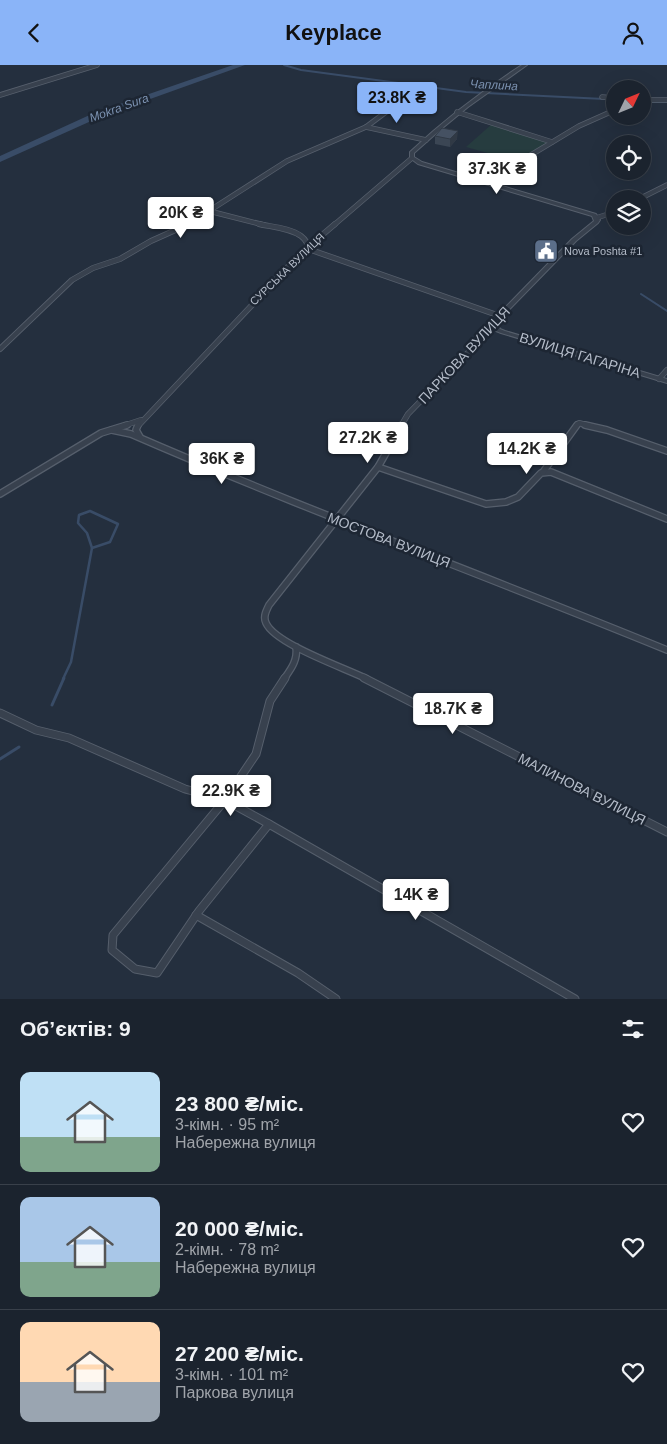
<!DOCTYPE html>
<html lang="uk">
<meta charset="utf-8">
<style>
:root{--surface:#1b232e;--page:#282f3a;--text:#f1f3f6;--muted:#a0a4aa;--line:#39404a;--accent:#8ab4f8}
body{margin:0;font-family:Helvetica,sans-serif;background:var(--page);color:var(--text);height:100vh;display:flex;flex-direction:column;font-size:19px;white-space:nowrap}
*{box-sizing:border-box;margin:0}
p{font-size:16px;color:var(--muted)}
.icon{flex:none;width:28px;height:28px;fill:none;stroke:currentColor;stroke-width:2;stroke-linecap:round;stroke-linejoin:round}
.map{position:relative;height:934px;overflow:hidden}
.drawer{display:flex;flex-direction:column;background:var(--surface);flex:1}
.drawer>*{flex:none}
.needle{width:32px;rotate:47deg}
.fabs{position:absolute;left:606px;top:15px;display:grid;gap:10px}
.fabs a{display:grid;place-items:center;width:45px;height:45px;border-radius:50%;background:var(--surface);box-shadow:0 5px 20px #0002,0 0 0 1px var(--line);font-size:25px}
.price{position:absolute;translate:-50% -42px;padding:0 11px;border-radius:5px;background:#fff;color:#222;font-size:16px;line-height:32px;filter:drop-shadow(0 1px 2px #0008)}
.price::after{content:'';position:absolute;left:50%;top:30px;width:15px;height:11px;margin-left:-8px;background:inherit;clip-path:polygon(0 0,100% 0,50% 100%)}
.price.on{background:var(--accent);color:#111}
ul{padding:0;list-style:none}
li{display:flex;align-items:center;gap:15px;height:125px;padding:0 20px}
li+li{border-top:1px solid var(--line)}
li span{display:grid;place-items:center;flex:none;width:140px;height:100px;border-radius:10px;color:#555}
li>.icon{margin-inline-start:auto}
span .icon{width:60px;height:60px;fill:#fffc;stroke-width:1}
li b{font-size:21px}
h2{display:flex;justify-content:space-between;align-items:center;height:60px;padding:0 20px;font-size:21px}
header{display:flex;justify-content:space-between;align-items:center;height:65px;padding:0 20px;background:var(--accent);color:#111;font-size:22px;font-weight:700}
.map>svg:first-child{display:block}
.green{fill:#263c3f}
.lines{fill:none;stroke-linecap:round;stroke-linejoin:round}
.stream-far2{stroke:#394c67;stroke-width:2}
.stream-far1{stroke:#394c67;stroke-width:2.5}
.stream{stroke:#394c67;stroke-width:3}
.river{fill:#394c67;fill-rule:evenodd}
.minor-far3-casing{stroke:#565f6c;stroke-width:5.5}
.minor-far2-casing{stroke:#565f6c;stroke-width:6}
.minor-far1-casing{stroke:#565f6c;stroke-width:8}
.minor-casing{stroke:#565f6c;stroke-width:9}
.tertiary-casing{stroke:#565f6c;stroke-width:2}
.minor-far3{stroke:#38414e;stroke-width:4}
.minor-far2{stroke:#38414e;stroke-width:4.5}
.minor-far1{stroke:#38414e;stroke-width:5.5}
.minor{stroke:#38414e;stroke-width:7}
.tertiary{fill:#38414e;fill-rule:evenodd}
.wall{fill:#3b4654}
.shaded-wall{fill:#303945}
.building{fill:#455162;stroke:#303945}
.labels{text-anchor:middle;stroke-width:5;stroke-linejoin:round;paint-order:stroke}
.far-poi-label{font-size:11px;fill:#b4bcc9;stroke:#1d2633;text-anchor:start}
.far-street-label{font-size:11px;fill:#b4bcc9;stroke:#1d2633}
.far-water-label{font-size:12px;font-style:italic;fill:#7c92b1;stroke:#1d2633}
.street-label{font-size:14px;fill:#b4bcc9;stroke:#1d2633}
</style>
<header><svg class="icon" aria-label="back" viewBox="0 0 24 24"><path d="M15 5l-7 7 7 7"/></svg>Keyplace<svg class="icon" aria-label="person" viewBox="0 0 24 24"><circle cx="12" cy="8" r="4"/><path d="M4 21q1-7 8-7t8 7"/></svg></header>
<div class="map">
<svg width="667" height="934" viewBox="0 0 667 934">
<rect width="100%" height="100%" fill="#242f3e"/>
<path class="green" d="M492,59l58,18 -34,19 -50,-14z"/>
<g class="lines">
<g class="stream-far2">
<path d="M284,0l17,5 165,22 138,7"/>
<path d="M651,37h16"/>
<path d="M641,229l26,17"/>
</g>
<g class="stream-far1">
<path d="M90,446l28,13 -8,18 -18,6 -5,-15 -9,-10 1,-8z"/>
<path d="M63,614l8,-17 21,-114"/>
</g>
<g class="stream">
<path d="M52,640l12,-27"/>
<path d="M0,694l19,-12"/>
</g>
<path class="river" d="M233,0h12l-145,52 -100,45v-6l94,-43z"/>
<defs>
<g id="minor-far3">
<path d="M0,30l97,-30"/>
<path d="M602,32l13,1"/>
<path d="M642,35h25"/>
<path d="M457,47l95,30"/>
<path d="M366,62l60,13"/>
<path d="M486,117l93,-56 36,-16"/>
<path d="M639,134l28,-14"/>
<path d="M209,146l55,14"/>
<path d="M596,153l19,-6"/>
<path d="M187,160l100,-64 79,-34 48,-36"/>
<path d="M334,160l78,-67"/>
</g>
<g id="minor-far2">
<path d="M259,159c13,3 31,4 42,12 6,4 6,10 13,15l186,65"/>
<path d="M0,284l72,-69 21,-12 27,-9 31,-18 38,-17"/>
<path d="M659,314l8,-9"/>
<path d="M123,361l18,-6"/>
<path d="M138,361l163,-173 34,-29"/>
<path d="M401,361l7,-12 87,-89"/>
<path d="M576,361l3,-3 11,3"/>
</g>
<g id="minor-far1">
<path d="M138,360l-2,5 4,7"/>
<path d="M585,360l22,5 60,21"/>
<path d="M112,365l19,4c177,77 358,143 536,216"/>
<path d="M378,402l108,37 20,-2 12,-5 23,-24 10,-1 116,47"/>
<path d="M543,407l34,-47"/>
<path d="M0,429l101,-61 26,-8"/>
<path d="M284,614c7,-10 14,-19 12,-32"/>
<path d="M367,614c-22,-11 -92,-35 -101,-56 -3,-6 0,-12 3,-18l109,-138 24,-42"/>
</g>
<g id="minor">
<path d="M364,613l303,154"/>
<path d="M0,648l36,17 33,8 116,51 40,11"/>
<path d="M225,735l44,24 -70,87 -42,62 -22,-4 -23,-19 1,-15z"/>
<path d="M225,735l31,-46 14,-53 15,-23"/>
<path d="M269,759l306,175"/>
<path d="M196,850l102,58 38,26"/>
</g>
<path id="tertiary" d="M522,0h5l-59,42 -28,23 -26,23v4l8,5 174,52 4,6 -2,3 -22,18 -77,79 -1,5 2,4 5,2 162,48v4l-166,-50 -5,-2 -4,-6 2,-6 78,-80 22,-18 -2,-5 -174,-52 -8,-6v-6c35,-33 72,-61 112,-87z"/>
</defs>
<use href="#minor-far3" class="minor-far3-casing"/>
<use href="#minor-far2" class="minor-far2-casing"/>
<use href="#minor-far1" class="minor-far1-casing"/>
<use href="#minor" class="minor-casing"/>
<use href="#tertiary" class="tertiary-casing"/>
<use href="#minor-far3" class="minor-far3"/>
<use href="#minor-far2" class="minor-far2"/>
<use href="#minor-far1" class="minor-far1"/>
<use href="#minor" class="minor"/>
<use href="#tertiary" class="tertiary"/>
</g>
<path class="wall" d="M435,71l22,3 -7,8 -15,-3z"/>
<path class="shaded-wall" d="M458,66l-1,8 -7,8v-8z"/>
<path class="building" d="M442,63l16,3 -8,8 -15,-3z"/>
<defs>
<symbol id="civic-square" viewBox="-11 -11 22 22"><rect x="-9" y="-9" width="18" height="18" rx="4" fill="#5c6f8a" stroke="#1d2633"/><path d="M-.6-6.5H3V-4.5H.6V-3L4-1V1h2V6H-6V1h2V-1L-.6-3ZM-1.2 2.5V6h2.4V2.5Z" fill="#fff"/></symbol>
</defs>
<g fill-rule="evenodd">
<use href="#civic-square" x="532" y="172" width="28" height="28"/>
</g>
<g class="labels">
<g class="far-poi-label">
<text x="564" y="190">Nova Poshta #1</text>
</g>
<g class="far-street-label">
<text transform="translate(287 204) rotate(-44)" y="4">СУРСЬКА ВУЛИЦЯ</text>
</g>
<g class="far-water-label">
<text transform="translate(494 20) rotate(3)" y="4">Чаплина</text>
<text transform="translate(119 43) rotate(-20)" y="4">Mokra Sura</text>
</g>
<g class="street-label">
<text transform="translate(464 290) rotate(-47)" y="5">ПАРКОВА ВУЛИЦЯ</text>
<text transform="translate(580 290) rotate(17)" y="5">ВУЛИЦЯ ГАГАРІНА</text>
<text transform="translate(389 475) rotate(21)" y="5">МОСТОВА ВУЛИЦЯ</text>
<text transform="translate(582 724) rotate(27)" y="5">МАЛИНОВА ВУЛИЦЯ</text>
</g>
</g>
</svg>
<div class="fabs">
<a><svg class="needle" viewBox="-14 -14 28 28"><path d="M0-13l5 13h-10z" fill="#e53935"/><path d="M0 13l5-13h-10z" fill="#a0a4aa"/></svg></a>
<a><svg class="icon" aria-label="locate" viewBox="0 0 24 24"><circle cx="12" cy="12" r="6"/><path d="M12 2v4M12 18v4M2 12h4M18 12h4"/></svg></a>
<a><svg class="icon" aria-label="layers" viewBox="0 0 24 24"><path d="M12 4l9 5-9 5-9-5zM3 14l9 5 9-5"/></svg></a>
</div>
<b class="price on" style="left:397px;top:59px">23.8K ₴</b>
<b class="price" style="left:497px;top:130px">37.3K ₴</b>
<b class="price" style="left:181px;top:174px">20K ₴</b>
<b class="price" style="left:368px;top:399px">27.2K ₴</b>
<b class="price" style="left:527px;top:410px">14.2K ₴</b>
<b class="price" style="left:222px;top:420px">36K ₴</b>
<b class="price" style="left:453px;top:670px">18.7K ₴</b>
<b class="price" style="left:231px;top:752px">22.9K ₴</b>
<b class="price" style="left:416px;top:856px">14K ₴</b>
</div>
<section class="drawer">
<h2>Об’єктів: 9<svg class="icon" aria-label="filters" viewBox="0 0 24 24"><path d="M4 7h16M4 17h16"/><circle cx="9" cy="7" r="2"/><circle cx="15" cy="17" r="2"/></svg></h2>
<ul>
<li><span style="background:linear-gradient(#bfe0f5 65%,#7fa58c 0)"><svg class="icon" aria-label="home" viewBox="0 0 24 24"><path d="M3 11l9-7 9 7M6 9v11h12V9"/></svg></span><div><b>23 800 ₴/міс.</b><p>3-кімн. · 95 m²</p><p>Набережна вулиця</p></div><svg class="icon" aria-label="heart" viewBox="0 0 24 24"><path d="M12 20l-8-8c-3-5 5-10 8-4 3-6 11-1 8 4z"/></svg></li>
<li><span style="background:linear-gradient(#a9c7e8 65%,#7fa58c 0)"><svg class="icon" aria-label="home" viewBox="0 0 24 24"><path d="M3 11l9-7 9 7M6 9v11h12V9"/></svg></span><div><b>20 000 ₴/міс.</b><p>2-кімн. · 78 m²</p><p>Набережна вулиця</p></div><svg class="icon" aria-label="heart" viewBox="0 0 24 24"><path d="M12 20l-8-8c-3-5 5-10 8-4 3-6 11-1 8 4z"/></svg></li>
<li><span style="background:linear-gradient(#ffd9b3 60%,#9aa5b1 0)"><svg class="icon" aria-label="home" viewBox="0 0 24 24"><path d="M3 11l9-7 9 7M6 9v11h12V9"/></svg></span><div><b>27 200 ₴/міс.</b><p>3-кімн. · 101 m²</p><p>Паркова вулиця</p></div><svg class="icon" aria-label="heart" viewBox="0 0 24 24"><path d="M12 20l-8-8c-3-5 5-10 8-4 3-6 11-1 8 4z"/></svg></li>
</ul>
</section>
